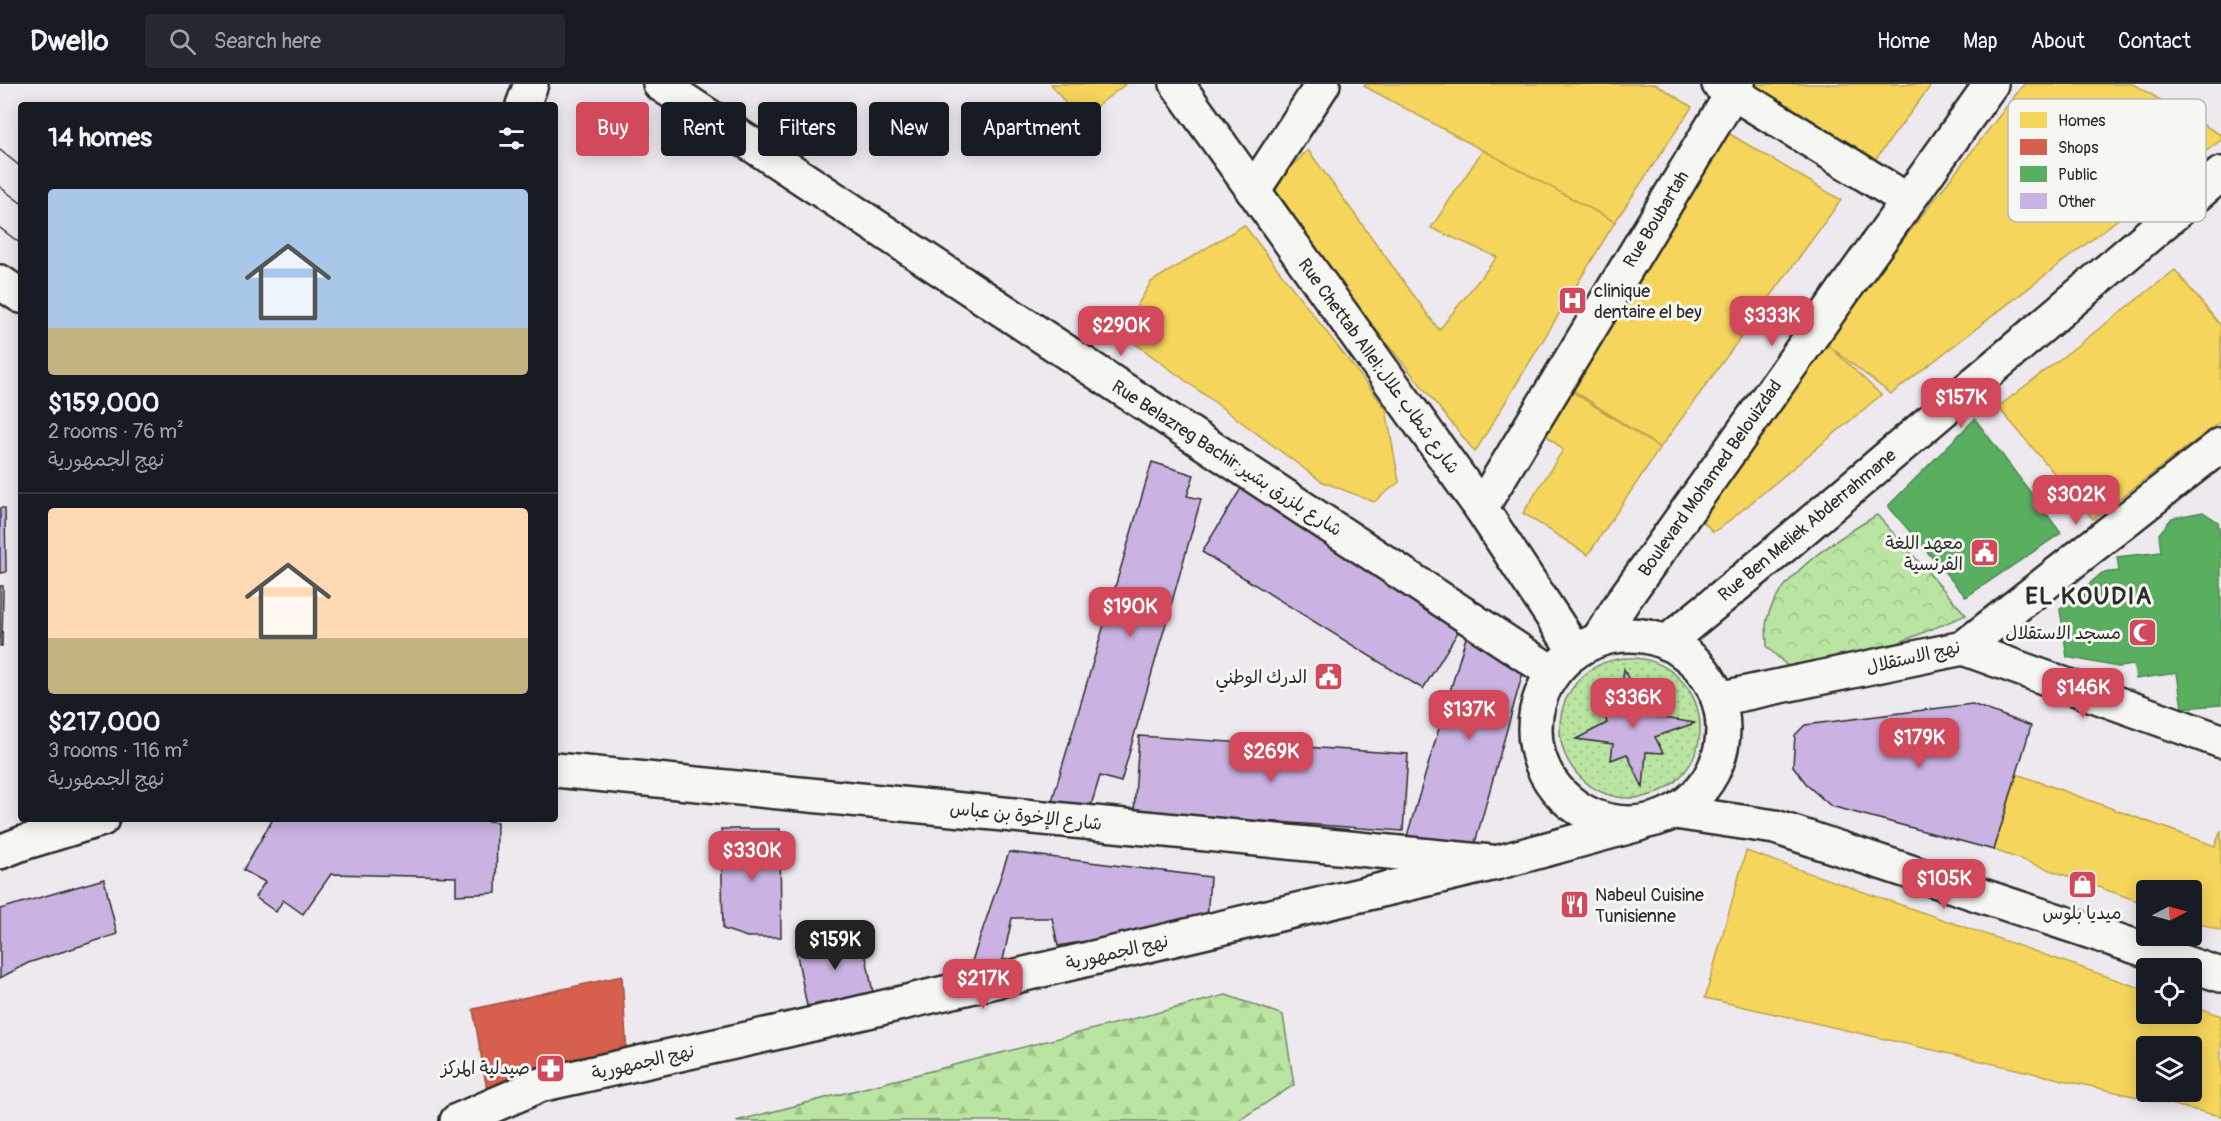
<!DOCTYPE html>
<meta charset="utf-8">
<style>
:root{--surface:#171b24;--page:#242831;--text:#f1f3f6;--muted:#9ea1a6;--line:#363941;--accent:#d1495b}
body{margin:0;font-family:Pangolin,"Playpen Sans Arabic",sans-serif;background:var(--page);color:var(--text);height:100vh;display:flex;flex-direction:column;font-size:22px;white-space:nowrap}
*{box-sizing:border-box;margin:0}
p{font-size:20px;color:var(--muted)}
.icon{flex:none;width:33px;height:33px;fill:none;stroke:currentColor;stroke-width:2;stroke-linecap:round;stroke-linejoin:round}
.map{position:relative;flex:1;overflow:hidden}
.details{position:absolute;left:18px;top:18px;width:540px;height:720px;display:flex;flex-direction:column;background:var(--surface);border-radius:6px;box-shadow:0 3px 15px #0003}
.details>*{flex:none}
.banner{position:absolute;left:576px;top:18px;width:570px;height:54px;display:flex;gap:12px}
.needle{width:39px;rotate:84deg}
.fabs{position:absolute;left:2136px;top:796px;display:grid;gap:12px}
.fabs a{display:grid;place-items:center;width:66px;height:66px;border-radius:6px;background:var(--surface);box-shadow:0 3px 15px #0003;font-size:30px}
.price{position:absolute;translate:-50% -51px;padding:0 14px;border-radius:12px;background:var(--accent);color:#fff;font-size:20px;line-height:39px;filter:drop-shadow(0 2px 3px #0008)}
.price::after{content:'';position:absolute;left:50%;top:36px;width:18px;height:14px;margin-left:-9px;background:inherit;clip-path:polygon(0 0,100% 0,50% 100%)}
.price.selected{background:#222;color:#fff}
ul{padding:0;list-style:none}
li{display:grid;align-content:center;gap:12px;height:318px;padding:0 30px}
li+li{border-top:2px solid var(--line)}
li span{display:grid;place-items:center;height:186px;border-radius:6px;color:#555}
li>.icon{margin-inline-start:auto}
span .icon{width:108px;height:108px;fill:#fffc;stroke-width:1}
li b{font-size:26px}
h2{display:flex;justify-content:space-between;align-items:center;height:72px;padding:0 30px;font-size:26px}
.tag{padding:0 21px;border-radius:6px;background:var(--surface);box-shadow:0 3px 15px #0003;font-size:21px;line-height:54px}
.tag.selected{background:var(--accent);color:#fff}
header{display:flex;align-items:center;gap:36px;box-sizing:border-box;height:84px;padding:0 30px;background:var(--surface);border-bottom:2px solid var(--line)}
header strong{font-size:28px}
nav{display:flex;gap:33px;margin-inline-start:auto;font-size:21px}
.search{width:420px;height:54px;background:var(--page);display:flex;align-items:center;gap:15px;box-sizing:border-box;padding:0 21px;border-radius:6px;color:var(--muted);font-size:22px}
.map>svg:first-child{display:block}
.grass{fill:url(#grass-dots);stroke:#728866;stroke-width:1.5}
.forest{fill:url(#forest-firs);stroke:#728866;stroke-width:1.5}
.park{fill:url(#park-crowns);stroke:#728866;stroke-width:1.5}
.homes{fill:#f6d55c;stroke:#b9a24d;stroke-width:1.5;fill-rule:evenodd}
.shops{fill:#d6604d;stroke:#a35043;stroke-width:1.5}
.public{fill:#5aae61;stroke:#4c8751;stroke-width:1.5}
.building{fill:#cab3e2;stroke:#2b2b2b;stroke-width:1.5}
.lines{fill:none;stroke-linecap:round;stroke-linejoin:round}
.minor-casing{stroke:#2b2b2b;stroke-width:38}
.tertiary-casing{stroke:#2b2b2b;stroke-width:38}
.secondary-casing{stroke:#2b2b2b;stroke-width:38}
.minor{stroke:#f6f6f2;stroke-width:33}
.tertiary{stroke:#f6f6f2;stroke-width:33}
.secondary{stroke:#f6f6f2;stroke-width:33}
.tram{stroke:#2b2b2b;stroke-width:1.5}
.labels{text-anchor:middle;stroke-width:6;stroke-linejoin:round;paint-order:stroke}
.street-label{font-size:18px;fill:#2b2b2b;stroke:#f6f6f2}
.poi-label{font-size:18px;fill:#2b2b2b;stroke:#f6f6f2;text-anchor:end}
.district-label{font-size:24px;font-weight:bold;letter-spacing:1.5px;fill:#2b2b2b;stroke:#f6f6f2}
.key{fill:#f6f6f2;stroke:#b9b9b6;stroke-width:1.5}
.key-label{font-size:16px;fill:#2b2b2b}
</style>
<header>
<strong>Dwello</strong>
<div class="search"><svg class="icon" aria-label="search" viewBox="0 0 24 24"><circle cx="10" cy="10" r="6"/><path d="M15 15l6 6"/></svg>Search here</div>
<nav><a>Home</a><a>Map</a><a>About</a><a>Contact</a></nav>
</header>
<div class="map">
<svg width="2221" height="1037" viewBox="0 0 2221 1037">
<defs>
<pattern id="grass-dots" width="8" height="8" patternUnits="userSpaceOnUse" patternTransform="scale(1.5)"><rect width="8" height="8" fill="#b9e4a1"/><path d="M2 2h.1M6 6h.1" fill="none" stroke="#9fc48b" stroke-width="1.8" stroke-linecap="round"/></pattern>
<pattern id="forest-firs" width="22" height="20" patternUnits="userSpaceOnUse" patternTransform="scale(1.5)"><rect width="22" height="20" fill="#b9e4a1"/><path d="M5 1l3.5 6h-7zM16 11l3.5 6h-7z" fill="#9fc48b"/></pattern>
<pattern id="park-crowns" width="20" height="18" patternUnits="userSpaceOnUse" patternTransform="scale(1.5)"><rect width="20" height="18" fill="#b9e4a1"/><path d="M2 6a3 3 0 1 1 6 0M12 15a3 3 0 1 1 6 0" fill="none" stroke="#9fc48b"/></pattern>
</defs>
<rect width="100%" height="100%" fill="#ede9ef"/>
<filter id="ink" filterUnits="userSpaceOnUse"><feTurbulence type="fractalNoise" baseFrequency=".0167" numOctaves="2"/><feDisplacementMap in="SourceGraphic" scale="12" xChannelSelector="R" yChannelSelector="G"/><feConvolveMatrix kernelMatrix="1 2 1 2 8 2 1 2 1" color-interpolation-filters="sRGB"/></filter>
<g filter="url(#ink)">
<circle class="grass" cx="1630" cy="644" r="70"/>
<path class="forest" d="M1226,911l57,20 11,70 -56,36h-502z"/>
<path class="park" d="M1877,431l89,100 -90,37 -84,18 -25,-23c0,-9 -2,-20 0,-28 12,-45 73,-82 110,-104z"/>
<g class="homes">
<path d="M1051,0h75l-48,36z"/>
<path d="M1366,0h290l36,23 -77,115 -251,-136z"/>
<path d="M1749,0h183l-57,76z"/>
<path d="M2024,0h109l88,51v5l-330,254 -67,-52z"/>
<path d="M1723,46l118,70 -181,248 -93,-62z"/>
<path d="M1308,66l131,180 58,-73 -66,-29 52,-78 132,72 -140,230 -210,-259z"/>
<path d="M1244,141l142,184 13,73 -25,20 -53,-21 -200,-148 30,-51z"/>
<path d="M2175,186l46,56v95l-128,98 -95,-112z"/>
<path d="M1826,259l55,52 -158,131 -10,6 -12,-13z"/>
<path d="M1573,308l87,56 -72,107 -65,-42 40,-63 -18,-16z"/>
<path d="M2017,690l198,72 6,-16v101l-29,-11v-29h-46v13l-152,-54z"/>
<path d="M1746,767l400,139v24h46v-9l29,11v100l-516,-118zM2146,963h46v45h-46z"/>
</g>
<path class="shops" d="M622,892l5,78 -140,36 -14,-81z"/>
<g class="public">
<path d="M1975,335l86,114 -95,64 -78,-91z"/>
<path d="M2203,428l15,10 3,17v166l-39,3 -5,-35 -41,6 -2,-14 -16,2 -51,-10 -7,-48 42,-36 17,-2 -2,-14 44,-5 -2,-18 13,-16z"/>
</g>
<g class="building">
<path d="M1152,378l42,13 -7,21 14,3 -80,283 -21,-6 -11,36 -37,-11z"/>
<path d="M1245,398l221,137 -43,70 -221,-137z"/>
<path d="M0,424h5l1,64 -6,1z"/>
<path d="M0,502h3l-1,60h-2z"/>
<path d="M1470,540l57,34 -52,185 -68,-7z"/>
<path d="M1624,585l16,37 19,-11 -8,21 44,7 -40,14 8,16 -17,-1 -3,36 -16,-34 -16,6 2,-16 -37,-5 31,-16 -5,-21 17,9z"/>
<path d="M1972,620l59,22 -37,124 -163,-44 -23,-20 -15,-20 2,-31 10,-10z"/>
<path d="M1139,652l269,18 -5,77 -269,-19z"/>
<path d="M273,735h195l29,3 -1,71 -40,2v-18l-125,-3 -28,40 -20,-14 -7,12 -21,-15 10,-15 -22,-12z"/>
<path d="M721,745h59l1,108h-34l-24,-8z"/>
<path d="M1009,768l201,25 -3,43 -149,26 -6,-28h-40l-10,47 -28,4 -3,-5z"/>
<path d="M104,795l13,55 -89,29 -28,15v-69z"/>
<path d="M862,852l11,57 -66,13 -11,-56z"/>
</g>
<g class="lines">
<defs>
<g id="minor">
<path d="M1177,0l304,424 94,143"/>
<path d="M1719,0l188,116"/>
<path d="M523,21l8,-21"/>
<path d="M1253,107l70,-107"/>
<path d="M1481,424l257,-424"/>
<path d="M1666,559l101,-83 454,-386"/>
<path d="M1963,564l258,93"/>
<path d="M1718,615l245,-51 258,-203"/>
<path d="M0,768l23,-9 79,-24"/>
</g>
<g id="tertiary">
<path d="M660,0l893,589"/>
<path d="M0,198l21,14"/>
<circle cx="1629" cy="645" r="94"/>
<path d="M1598,556l27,-42 366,-514"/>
<path d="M555,686l936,92"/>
<path d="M1675,728l100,15 446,148"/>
</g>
<path id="secondary" d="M457,1037l83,-36 239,-53 717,-169 143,-39"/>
</defs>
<use href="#minor" class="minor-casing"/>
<use href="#tertiary" class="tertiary-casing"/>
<use href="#secondary" class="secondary-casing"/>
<use href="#minor" class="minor"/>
<use href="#tertiary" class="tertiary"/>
<use href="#secondary" class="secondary"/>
<g class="tram">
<path d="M0,66l21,17"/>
<path d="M0,103l21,16"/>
<path d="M0,144l21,16"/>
</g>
</g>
</g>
<defs>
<symbol id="hospital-square" viewBox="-11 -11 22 22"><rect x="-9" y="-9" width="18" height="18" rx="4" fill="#d1495b" stroke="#f6f6f2"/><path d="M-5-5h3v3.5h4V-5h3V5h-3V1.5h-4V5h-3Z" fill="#fff"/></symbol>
<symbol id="civic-square" viewBox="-11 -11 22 22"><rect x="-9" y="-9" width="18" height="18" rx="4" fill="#d1495b" stroke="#f6f6f2"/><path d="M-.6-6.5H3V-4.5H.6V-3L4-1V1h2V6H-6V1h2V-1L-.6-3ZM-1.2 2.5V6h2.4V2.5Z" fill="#fff"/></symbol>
<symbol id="mosque-square" viewBox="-11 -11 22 22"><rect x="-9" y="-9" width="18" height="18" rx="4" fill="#d1495b" stroke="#f6f6f2"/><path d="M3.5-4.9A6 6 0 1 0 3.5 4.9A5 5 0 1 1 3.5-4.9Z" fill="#fff"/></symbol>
<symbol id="shop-square" viewBox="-11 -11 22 22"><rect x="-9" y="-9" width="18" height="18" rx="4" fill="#d1495b" stroke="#f6f6f2"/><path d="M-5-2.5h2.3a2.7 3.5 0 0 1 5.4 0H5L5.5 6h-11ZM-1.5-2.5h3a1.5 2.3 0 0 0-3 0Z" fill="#fff"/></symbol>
<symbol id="restaurant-square" viewBox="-11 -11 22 22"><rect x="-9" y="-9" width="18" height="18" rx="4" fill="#d1495b" stroke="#f6f6f2"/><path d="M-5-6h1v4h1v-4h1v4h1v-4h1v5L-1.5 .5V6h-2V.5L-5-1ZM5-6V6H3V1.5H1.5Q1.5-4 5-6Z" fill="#fff"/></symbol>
<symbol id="pharmacy-square" viewBox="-11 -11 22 22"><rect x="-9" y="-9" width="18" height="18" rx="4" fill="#d1495b" stroke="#f6f6f2"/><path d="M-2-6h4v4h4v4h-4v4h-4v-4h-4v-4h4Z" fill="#fff"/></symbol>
</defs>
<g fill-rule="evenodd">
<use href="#hospital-square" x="1556" y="200" width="33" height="33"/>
<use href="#civic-square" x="1968" y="452" width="33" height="33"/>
<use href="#mosque-square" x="2126" y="532" width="33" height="33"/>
<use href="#civic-square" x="1312" y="576" width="33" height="33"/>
<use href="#shop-square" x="2066" y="784" width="33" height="33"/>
<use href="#restaurant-square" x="1558" y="804" width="33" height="33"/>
<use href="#pharmacy-square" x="534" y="968" width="33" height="33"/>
</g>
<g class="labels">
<g class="street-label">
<text transform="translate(1656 135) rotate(-59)" y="6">Rue Boubartah</text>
<text transform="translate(1379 282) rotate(54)" y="6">Rue Chettab Allel;شارع شطاب علال</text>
<text transform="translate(1227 374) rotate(33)" y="6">Rue Belazreg Bachir;شارع بلزرق بشير</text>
<text transform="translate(1710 394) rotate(-55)" y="6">Boulevard Mohamed Belouizdad</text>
<text transform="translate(1807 441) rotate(-40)" y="6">Rue Ben Meliek Abderrahmane</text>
<text transform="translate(1913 573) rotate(-13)" y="6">نهج الاستقلال</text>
<text transform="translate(1026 732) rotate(6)" y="6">شارع الإخوة بن عباس</text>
<text transform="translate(1117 868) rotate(-13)" y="6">نهج الجمهورية</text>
<text transform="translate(643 978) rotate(-13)" y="6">نهج الجمهورية</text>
</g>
<g class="poi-label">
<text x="1594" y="213" text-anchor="start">clinique<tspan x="1594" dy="21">dentaire el bey</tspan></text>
<text x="1963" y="465">معهد اللغة<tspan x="1963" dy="21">الفرنسية</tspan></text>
<text x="2121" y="555">مسجد الاستقلال</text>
<text x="1307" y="599">الدرك الوطني</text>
<text x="1595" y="817" text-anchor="start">Nabeul Cuisine<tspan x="1595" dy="21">Tunisienne</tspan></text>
<text x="2082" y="835" text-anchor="middle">ميديا بلوس</text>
<text x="530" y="990">صيدلية المركز</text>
</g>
<g class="district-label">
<text x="2089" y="520">EL KOUDIA</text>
</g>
</g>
<rect x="2008" y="15" width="198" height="123" rx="9" class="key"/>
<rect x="2020" y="28" width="27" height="16" fill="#f6d55c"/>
<rect x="2020" y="55" width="27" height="16" fill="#d6604d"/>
<rect x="2020" y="82" width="27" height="16" fill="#5aae61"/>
<rect x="2020" y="109" width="27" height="16" fill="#cab3e2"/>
<g class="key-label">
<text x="2058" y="42">Homes</text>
<text x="2058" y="69">Shops</text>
<text x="2058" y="96">Public</text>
<text x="2058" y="123">Other</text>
</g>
</svg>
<div class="fabs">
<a><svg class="needle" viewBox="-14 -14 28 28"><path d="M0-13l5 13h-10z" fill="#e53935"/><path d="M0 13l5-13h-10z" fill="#9ea1a6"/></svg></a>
<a><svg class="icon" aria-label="locate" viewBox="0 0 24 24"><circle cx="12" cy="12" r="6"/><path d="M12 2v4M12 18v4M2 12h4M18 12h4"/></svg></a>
<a><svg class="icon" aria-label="layers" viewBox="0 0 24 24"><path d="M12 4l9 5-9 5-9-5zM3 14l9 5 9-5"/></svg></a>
</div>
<b class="price" style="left:1772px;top:263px">$333K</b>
<b class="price" style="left:1121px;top:273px">$290K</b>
<b class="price" style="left:1961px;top:345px">$157K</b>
<b class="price" style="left:2076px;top:442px">$302K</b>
<b class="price" style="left:1130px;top:554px">$190K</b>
<b class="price" style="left:2083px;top:635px">$146K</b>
<b class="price" style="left:1633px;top:645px">$336K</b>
<b class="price" style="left:1469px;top:657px">$137K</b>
<b class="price" style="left:1919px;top:685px">$179K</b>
<b class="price" style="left:1271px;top:699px">$269K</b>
<b class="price" style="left:752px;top:798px">$330K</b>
<b class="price" style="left:1944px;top:826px">$105K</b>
<b class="price selected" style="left:835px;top:887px">$159K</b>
<b class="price" style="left:983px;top:926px">$217K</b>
<div class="banner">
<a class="tag selected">Buy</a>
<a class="tag">Rent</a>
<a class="tag">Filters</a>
<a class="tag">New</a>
<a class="tag">Apartment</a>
</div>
<section class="details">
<h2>14 homes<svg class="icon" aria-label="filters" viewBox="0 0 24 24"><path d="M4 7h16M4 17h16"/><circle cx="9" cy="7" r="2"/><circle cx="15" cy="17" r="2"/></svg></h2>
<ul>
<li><span style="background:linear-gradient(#a9c7e8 75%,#c2b280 0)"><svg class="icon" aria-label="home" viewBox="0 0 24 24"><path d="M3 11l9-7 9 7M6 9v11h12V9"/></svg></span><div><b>$159,000</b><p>2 rooms · 76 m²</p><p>نهج الجمهورية</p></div></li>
<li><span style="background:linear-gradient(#ffd9b3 70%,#c2b280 0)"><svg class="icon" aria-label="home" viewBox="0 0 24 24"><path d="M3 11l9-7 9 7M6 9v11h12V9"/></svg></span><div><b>$217,000</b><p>3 rooms · 116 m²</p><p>نهج الجمهورية</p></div></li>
</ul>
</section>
</div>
